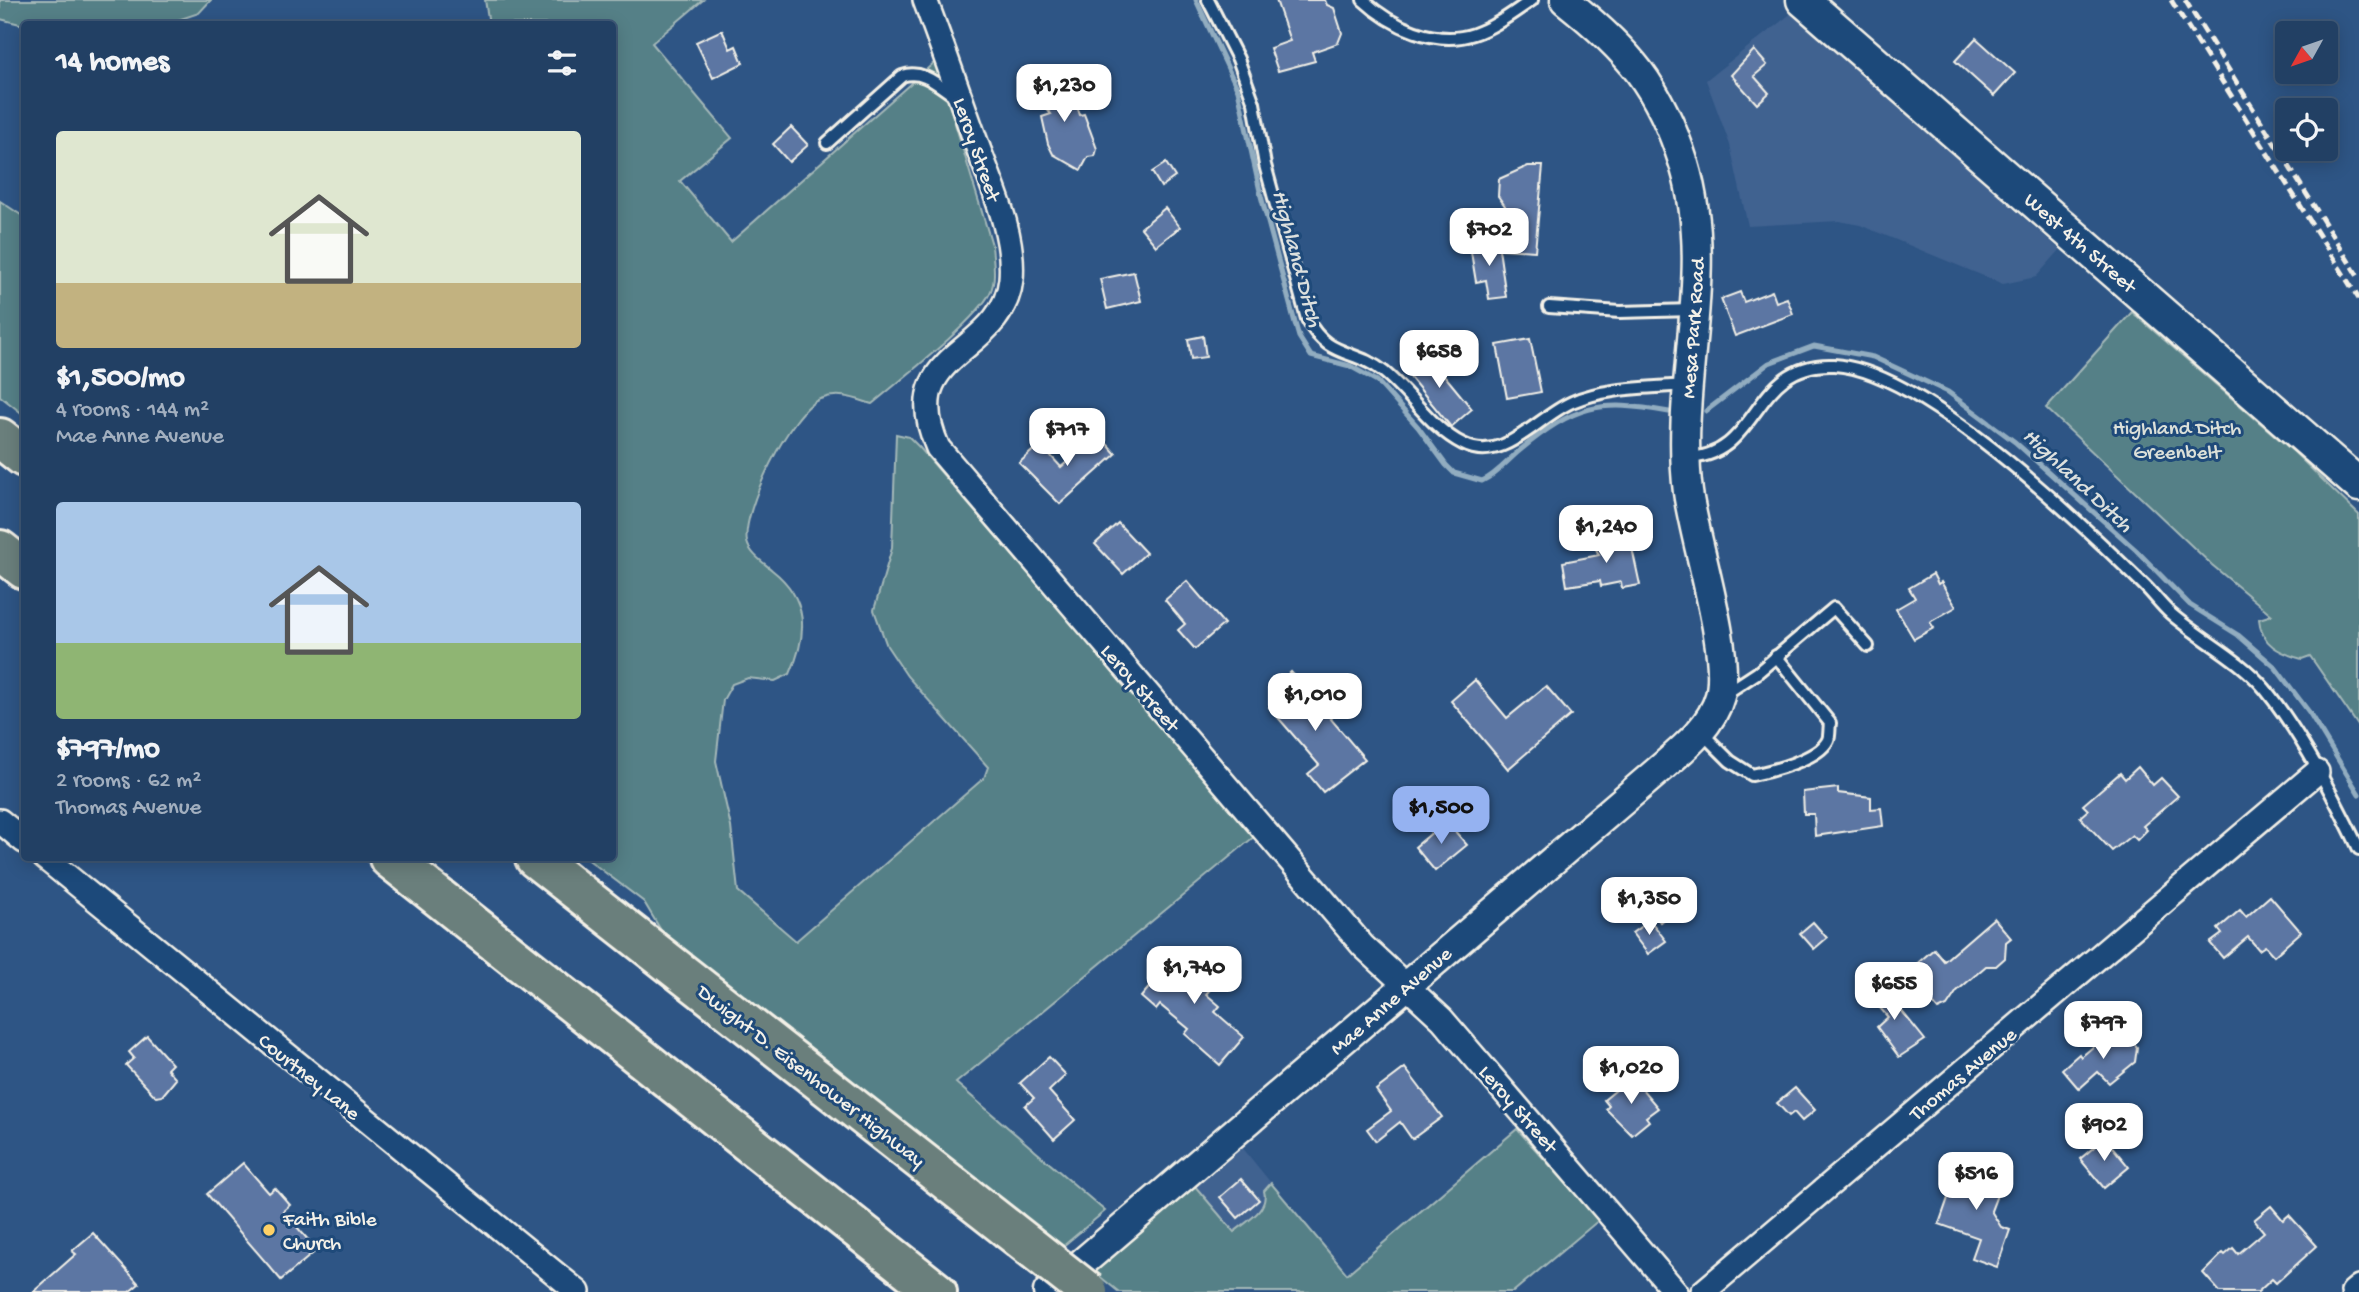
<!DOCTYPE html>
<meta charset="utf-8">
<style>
:root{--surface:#224064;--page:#2e4b6d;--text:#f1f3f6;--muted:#a2afbf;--line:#3f5978;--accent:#95b2f1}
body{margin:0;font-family:"Gochi Hand",sans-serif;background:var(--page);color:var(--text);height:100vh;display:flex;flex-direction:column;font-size:26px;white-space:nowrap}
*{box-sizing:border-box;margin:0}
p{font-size:23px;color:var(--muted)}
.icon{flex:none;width:38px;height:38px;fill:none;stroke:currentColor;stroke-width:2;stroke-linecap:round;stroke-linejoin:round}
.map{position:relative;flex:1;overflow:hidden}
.panel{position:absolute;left:21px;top:21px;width:595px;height:840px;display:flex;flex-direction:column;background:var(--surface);border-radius:7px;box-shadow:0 4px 18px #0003,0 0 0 2px var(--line)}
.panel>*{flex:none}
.needle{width:46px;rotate:230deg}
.fabs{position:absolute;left:2275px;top:21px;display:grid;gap:14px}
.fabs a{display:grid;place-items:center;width:63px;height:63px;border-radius:7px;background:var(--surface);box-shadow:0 4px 18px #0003,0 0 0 2px var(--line);font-size:35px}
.price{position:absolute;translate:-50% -60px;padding:0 16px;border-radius:14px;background:#fff;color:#222;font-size:23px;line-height:46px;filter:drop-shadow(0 2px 4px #0008)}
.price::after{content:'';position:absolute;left:50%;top:42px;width:21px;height:16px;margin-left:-10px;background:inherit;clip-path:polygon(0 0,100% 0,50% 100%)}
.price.on{background:var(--accent);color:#111}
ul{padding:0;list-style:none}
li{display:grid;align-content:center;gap:14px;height:371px;padding:0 35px}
li span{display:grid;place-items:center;height:217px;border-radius:7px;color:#555}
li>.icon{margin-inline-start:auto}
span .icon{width:126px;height:126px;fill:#fffc;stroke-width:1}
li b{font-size:30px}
h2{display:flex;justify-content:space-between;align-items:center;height:84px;padding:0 35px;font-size:30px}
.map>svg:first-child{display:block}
.built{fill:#406290}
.green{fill:#558087;stroke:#a4b8b8;stroke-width:2}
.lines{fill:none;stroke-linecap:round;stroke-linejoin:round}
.stream{stroke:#92adc0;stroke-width:5}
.building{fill:#5b76a3;stroke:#f4f1e8;stroke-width:2}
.service-casing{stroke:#f4f1e8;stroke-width:16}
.minor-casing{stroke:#f4f1e8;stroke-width:28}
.tertiary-casing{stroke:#f4f1e8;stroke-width:33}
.secondary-casing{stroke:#f4f1e8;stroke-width:37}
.motorway-casing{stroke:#f4f1e8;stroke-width:44}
.service{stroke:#1f4a7a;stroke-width:10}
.minor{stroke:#1f4a7a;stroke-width:23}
.tertiary{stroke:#1f4a7a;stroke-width:28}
.secondary{stroke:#1f4a7a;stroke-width:32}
.motorway{stroke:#6b7f7c;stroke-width:38}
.rail{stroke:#f4f1e8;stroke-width:5;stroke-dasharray:10 5;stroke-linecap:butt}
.motorway-bridge-casing{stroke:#f4f1e8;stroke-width:44;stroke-linecap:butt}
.motorway-bridge{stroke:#6b7f7c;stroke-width:38}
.poi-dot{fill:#ffd166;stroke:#1f4a7a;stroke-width:2.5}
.labels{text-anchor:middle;stroke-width:6;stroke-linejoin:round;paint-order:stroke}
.street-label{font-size:21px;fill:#f4f1e8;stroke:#1f4a7a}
.park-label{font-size:21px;fill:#dce0d9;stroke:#1f4a7a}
.poi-label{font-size:21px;fill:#f4f1e8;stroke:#1f4a7a;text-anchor:start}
.water-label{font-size:23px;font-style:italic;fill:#dce0de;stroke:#1f4a7a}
</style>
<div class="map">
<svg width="2359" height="1292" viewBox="0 0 2359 1292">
<rect width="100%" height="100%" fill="#2e5585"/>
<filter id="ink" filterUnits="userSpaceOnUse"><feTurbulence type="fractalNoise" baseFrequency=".0143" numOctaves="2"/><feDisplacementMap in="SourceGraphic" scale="14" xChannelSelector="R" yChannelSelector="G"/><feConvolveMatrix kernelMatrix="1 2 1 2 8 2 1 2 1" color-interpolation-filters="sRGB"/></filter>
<g filter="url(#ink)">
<g class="built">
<path d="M1793,12l267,238 -24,27 -33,7 -143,-59 -21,-4 -91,5 -18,-81 -24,-65z"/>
<path d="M1241,1146l30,37 -7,8 2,6 -4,12 -28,23 -40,-47z"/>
</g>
<g class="green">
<path d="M0,0h211l-12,13 -33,11 -142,1 -24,-6z"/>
<path d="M485,0h218l-51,43 80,95 -52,43 51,61 205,-181 56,184c1,15 5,34 -2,48 -14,28 -91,88 -118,111 -19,-6 -32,-12 -52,-5 -29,11 -79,113 -73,143 3,12 16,20 25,28 37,29 36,64 18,104l-15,7 -27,-3 -16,6 -9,16 -7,61 15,66 7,64 58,50 188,-163 4,-11 -81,-91 -20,-30 -13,-36 18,-62 4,-114 13,3 11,11 335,388 -299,247 149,128 -43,36 -400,-315 -18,-30 -58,-44h26v-834h-123z"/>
<path d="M0,201l24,16v198l-24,-19z"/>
<path d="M2132,312l163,141 64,62v212l-49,-71 -8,3c-22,-6 -41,-14 -43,-40l13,-4 -60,-50 -166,-157z"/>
<path d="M1517,1129l82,91 -86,72h-394l-26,-21 101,-86 40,47c13,-11 35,-22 30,-41l7,-8 76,91z"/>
</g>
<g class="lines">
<g class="stream">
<path d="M1196,0l42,90 23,106 34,127 4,14 12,19 39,10 27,15 41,46 28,38 8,8 28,8c14,-6 25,-20 37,-30 56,-46 80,-52 150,-39"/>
<path d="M1706,411l63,-48 45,-17 59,11 75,35 67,50 121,108 54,55 48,30 37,32 34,45 50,82"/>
</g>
</g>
<g class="building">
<path d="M1276,0h49l2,5 7,3 8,25 -4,10 -26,9 3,9 -37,10 -8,-23 20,-7z"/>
<path d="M722,30l8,19 6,-3 7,17 -30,15 -17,-36z"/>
<path d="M1976,38l39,35 -21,23 -39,-35z"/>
<path d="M1754,50l13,15 -13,11 15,17 -12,11 -26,-29z"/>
<path d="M1042,71l22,25 9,-1 7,20 4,-1 13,35 -2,7 -7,1 -7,13 -28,-16 -5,-10 -6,-27 9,-3 -25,-28z"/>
<path d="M791,127l17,18 -19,17 -16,-18z"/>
<path d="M1166,163l9,14 -14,10 -9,-15z"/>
<path d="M1528,166h15l-8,85 -33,-2 3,-43 -7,-10 1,-17z"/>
<path d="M1165,208l15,19 -24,19 -15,-18z"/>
<path d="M1498,242l8,55 -17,2 -3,-19 -10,2 -6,-36z"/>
<path d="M1134,272l7,29 -34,8 -7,-30z"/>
<path d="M1772,291l4,11 11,-4 6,16 -58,22 -14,-37 19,-7 4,10z"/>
<path d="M1203,336l3,21 -15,2 -3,-20z"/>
<path d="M1530,339l11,53 -34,6 -10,-53z"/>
<path d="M1426,353l46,56 -21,18 -46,-56z"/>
<path d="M1099,435l17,19 -56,50 -41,-41 21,-19 21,23z"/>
<path d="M1118,523l28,30 -23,21 -28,-30z"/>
<path d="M1629,534l11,51 -18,3 -1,-6 -20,4 -1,-5 -33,5 -4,-24 36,-7 -7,-14z"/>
<path d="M1933,574l5,10 3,-2 15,25 -26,15 4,6 -20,11 -18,-30 19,-11 -6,-10z"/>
<path d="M1187,581l37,43 -29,25 -17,-19 7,-6 -20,-24z"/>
<path d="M1291,672l74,87 -42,33 -15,-18 11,-9 -50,-58 13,-13 -6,-8z"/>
<path d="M1475,680l32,38 39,-32 25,29 -63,54 -57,-68z"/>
<path d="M2138,767l15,18 8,-7 17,18 -35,30 4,4 -10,10 -5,-5 -20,16 -32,-34 8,-7 -5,-5 37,-32 5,6z"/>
<path d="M1838,788v5l33,4v12l10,-1 2,18 -68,10 -1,-22h-10l-1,-22z"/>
<path d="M1446,821l21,24 -32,26 -20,-24z"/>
<path d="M1672,880l15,20 -27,22 -16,-21z"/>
<path d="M2270,896l31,36 -27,24 -9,-10 -6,4 -11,-13 -25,21 -13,-15 12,-9 -4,-5 22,-19 6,7z"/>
<path d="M1994,918l17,20 -5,4 -1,16 -9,8h-10l-29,25 -10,15 -9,4 -32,-37 28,-24 10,12z"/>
<path d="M1650,920l16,21 -18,13 -16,-21z"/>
<path d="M1813,922l14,16 -13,11 -14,-16z"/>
<path d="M1188,953l8,6 2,-2 23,20 -15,17 14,12 -5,6 29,25 -24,28 -35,-31 4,-5 -29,-24 -4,5 -15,-13 17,-20 -3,-3 10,-11 8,7z"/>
<path d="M1877,980l48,60 -26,17 -22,-30 11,-10 -24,-27z"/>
<path d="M2117,1033l6,7 9,1 5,6 -2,15 -26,21 -11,-11 -19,17 -17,-20 17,-15 2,3 25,-21 3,3z"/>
<path d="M147,1036l25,28 -5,5 9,10 -14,17 -6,1 -30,-32 8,-7 -5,-6z"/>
<path d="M1049,1057l17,18 -17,16 26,29 -21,19 -29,-33 9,-8 -14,-15z"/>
<path d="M1405,1068l37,49 -30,22 -12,-17 -24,19 -9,-12 24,-18 -15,-21z"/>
<path d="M1632,1077l26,31 -12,9 3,4 -17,14 -26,-26 3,-3 -5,-6z"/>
<path d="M1795,1088l20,22 -13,11 -8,-9 -5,4 -12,-13z"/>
<path d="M2105,1138l24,29 -25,21 -24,-29z"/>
<path d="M1961,1161l38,13 -4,11 5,2 -9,24 10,16 9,3 -13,37 -25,-9 7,-20 -40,-14z"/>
<path d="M243,1163l26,30 6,-5 15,17 -7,6 34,39 -36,30 -74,-86z"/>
<path d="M1241,1179l18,21 -21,18 -18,-21z"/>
<path d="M2271,1206l12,14 6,-5 28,31 -41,37 -4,-4 -14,13h-38l-17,-19 20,-20 2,2 8,-7 5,6 26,-22 -10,-12z"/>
<path d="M93,1233l46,51 -10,8h-96l43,-38 -4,-3z"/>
</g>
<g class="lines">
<defs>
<g id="service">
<path d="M1208,0l30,59 16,44 11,62 42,154c21,40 47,29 77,53 27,22 47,56 79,72 40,21 74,-27 109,-42 34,-15 79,-14 116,-17"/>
<path d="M1363,0c28,26 72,47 111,34 21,-7 40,-22 58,-34"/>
<path d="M827,143l75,-67c21,-7 36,9 54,21"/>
<path d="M1549,307l71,5 73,-2"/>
<path d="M1686,458c76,-1 64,-97 148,-93 89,5 247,158 311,221 9,9 16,19 25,27 31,27 69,45 95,76 35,43 70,110 94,160"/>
<path d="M1725,694l32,-21 77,-65 34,38"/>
<path d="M1702,733l28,28 22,14c20,-4 67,-16 76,-35 2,-5 1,-12 2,-17l-54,-67"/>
</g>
<g id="minor">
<path d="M925,0c18,48 35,97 52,145 15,41 38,89 34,134 -8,78 -117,70 -73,169l425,498 79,73 234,273"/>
<path d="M0,821l24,20"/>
<path d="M45,858l533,434"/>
<path d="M1703,1292l614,-520"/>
<path d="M2353,1292l6,-5"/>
</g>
<path id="tertiary" d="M1048,1292l612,-523c23,-20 52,-43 60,-73 11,-45 -25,-153 -32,-204 -14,-109 29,-219 -4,-328 -25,-79 -55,-113 -119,-164"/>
<path id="secondary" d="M1803,0l556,485"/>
<g id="motorway">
<path d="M0,438l24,19"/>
<path d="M0,550l24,19"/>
<path d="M389,858l548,434"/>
<path d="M535,858l473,371"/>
</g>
</defs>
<use href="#service" class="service-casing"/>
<use href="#minor" class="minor-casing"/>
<use href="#tertiary" class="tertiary-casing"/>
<use href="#secondary" class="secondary-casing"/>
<use href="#motorway" class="motorway-casing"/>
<use href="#service" class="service"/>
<use href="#minor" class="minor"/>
<use href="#tertiary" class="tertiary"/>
<use href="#secondary" class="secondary"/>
<use href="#motorway" class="motorway"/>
<g class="rail">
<path d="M2171,0l188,299"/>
<path d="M2185,0l174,278"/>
</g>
<defs>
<path id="motorway-bridge" d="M1008,1229l80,63"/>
</defs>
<use href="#motorway-bridge" class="motorway-bridge-casing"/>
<use href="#motorway-bridge" class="motorway-bridge"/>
</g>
</g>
<circle class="poi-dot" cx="269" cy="1230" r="7"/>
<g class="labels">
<g class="street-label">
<text transform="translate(978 149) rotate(71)" y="7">Leroy Street</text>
<text transform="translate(2081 242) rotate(41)" y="7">West 4th Street</text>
<text transform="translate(1692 328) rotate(-86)" y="7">Mesa Park Road</text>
<text transform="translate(1141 687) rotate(49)" y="7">Leroy Street</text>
<text transform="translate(1390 1000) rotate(-41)" y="7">Mae Anne Avenue</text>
<text transform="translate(1962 1073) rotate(-40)" y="7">Thomas Avenue</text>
<text transform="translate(812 1075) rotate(38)" y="7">Dwight D. Eisenhower Highway</text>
<text transform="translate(310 1076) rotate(39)" y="7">Courtney Lane</text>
<text transform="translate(1519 1108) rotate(49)" y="7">Leroy Street</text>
</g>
<g class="park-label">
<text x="2177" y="434">Highland Ditch<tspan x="2177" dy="24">Greenbelt</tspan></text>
</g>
<g class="poi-label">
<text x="283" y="1225">Faith Bible<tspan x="283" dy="24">Church</tspan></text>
</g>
<g class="water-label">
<text transform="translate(1299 258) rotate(75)" y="8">Highland Ditch</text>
<text transform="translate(2079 479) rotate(43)" y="8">Highland Ditch</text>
</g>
</g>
</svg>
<div class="fabs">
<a><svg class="needle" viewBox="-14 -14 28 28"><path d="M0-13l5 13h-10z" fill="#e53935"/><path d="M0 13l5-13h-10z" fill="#a2afbf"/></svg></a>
<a><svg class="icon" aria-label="locate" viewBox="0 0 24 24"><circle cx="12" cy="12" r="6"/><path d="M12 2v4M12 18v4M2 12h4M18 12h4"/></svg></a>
</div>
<b class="price" style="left:1064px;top:124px">$1,230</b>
<b class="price" style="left:1489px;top:268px">$702</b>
<b class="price" style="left:1439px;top:390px">$658</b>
<b class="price" style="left:1067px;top:468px">$717</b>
<b class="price" style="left:1606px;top:565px">$1,240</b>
<b class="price" style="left:1315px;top:733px">$1,010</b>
<b class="price on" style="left:1441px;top:846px">$1,500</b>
<b class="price" style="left:1649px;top:937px">$1,350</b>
<b class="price" style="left:1194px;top:1006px">$1,740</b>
<b class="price" style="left:1894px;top:1022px">$655</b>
<b class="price" style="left:2103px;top:1061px">$797</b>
<b class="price" style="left:1631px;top:1106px">$1,020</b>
<b class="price" style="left:2104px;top:1163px">$902</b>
<b class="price" style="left:1976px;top:1212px">$516</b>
<section class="panel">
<h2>14 homes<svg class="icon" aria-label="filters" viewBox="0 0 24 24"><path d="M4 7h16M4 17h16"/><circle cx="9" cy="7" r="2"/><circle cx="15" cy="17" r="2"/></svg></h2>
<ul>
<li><span style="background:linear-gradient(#dfe7d0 70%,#c2b280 0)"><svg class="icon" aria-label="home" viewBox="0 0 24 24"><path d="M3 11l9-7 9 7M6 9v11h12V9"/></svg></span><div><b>$1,500/mo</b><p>4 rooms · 144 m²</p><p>Mae Anne Avenue</p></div></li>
<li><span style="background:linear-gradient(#a9c7e8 65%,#8fb573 0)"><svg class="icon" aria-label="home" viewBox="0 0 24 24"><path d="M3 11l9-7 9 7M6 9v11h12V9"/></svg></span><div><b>$797/mo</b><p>2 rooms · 62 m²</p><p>Thomas Avenue</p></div></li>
</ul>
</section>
</div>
